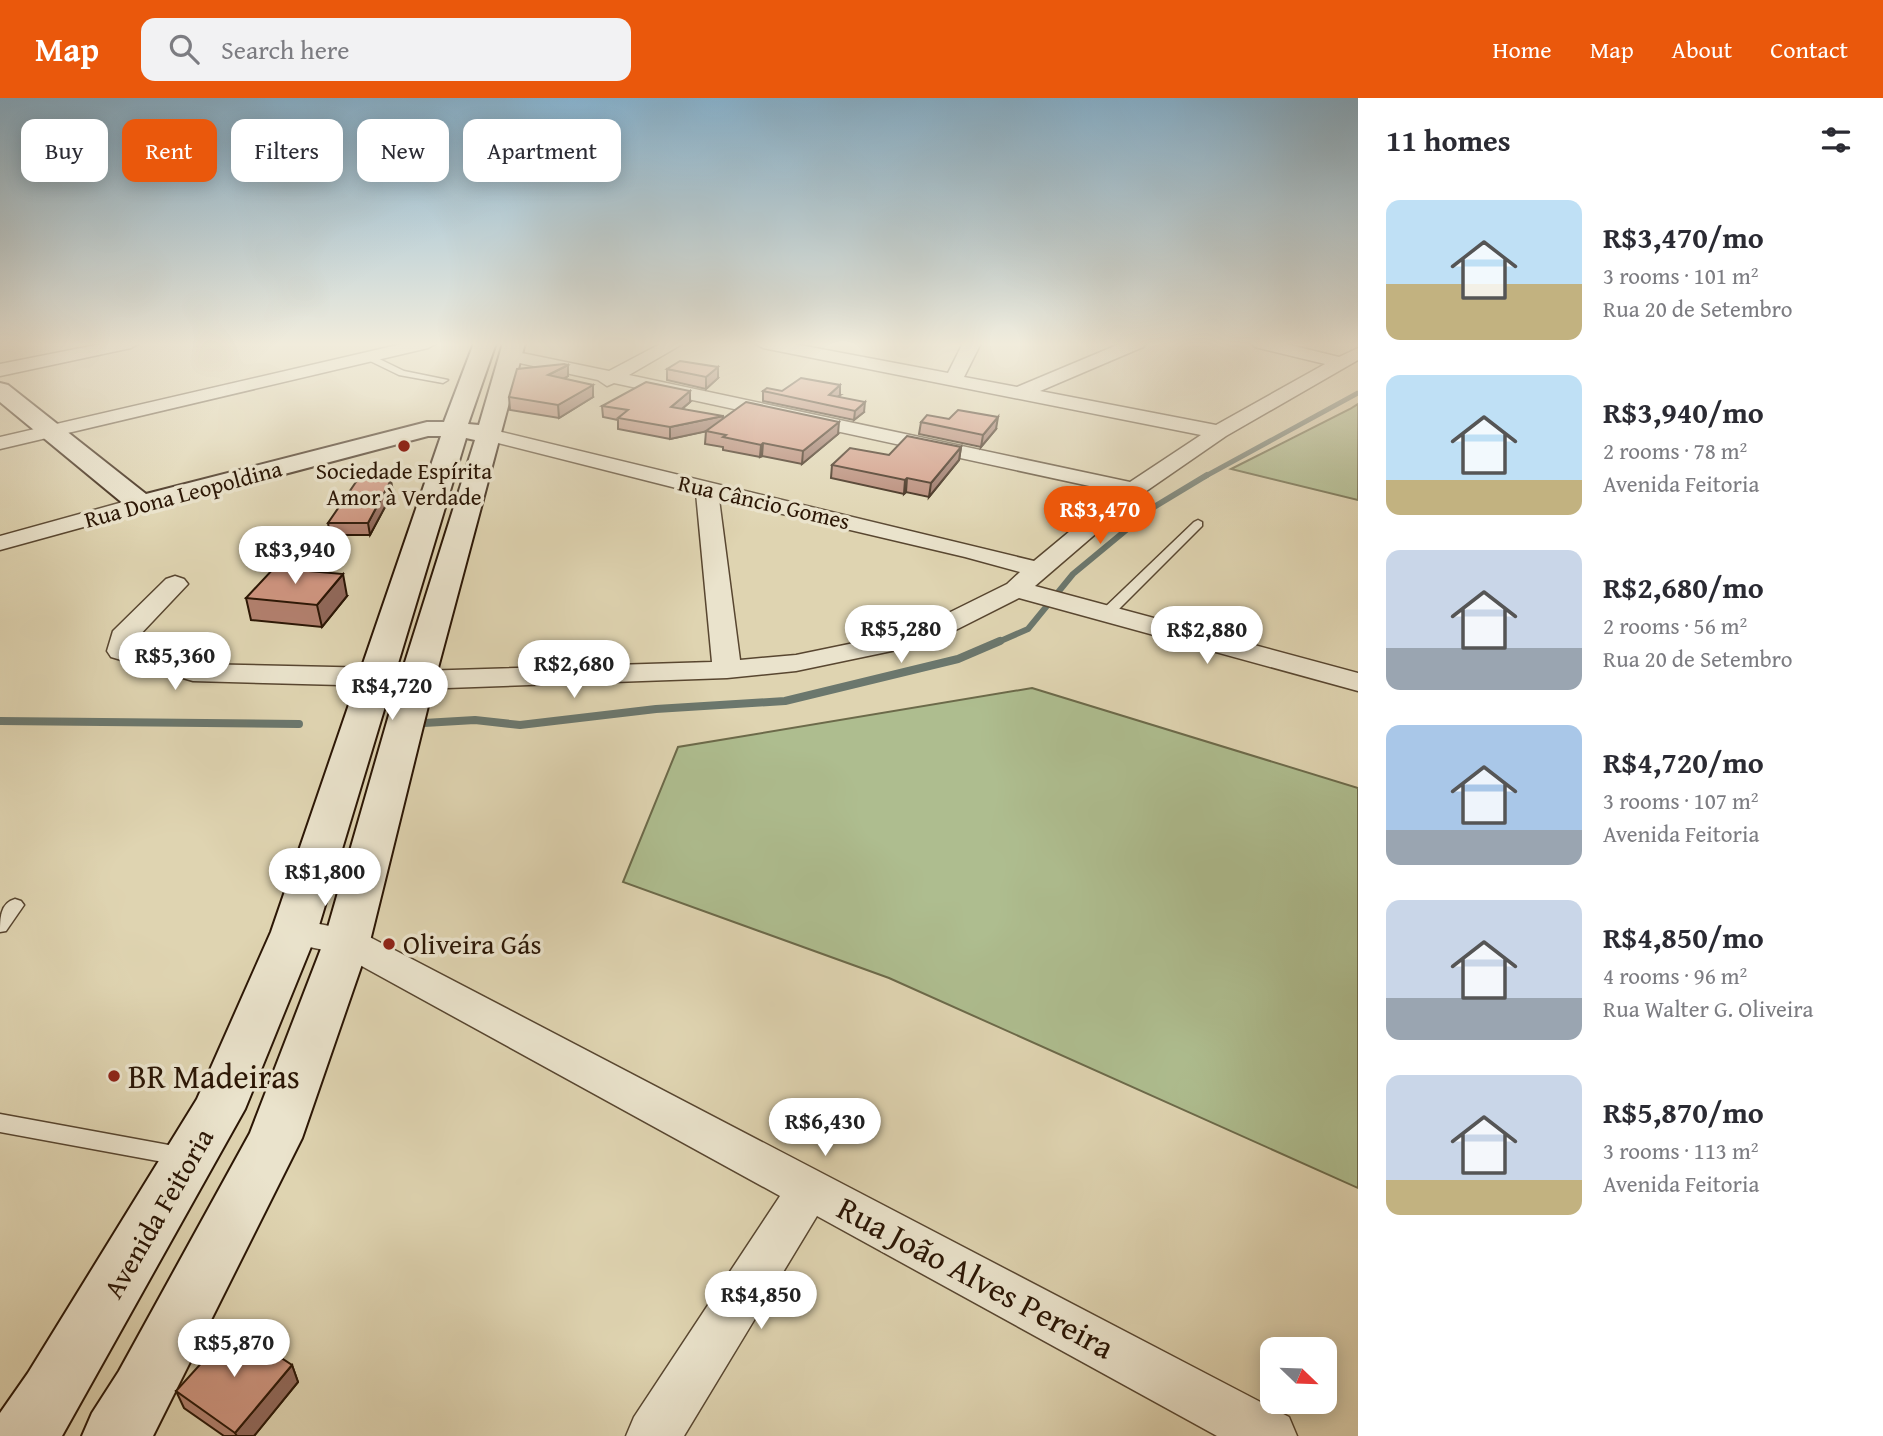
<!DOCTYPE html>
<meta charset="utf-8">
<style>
:root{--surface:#fff;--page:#f2f2f3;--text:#2b2b33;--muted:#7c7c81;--accent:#ea580c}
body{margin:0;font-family:"Gentium Book Plus",serif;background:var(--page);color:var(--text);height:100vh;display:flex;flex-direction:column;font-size:26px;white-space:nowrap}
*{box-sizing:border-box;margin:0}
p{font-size:23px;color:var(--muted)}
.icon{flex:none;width:38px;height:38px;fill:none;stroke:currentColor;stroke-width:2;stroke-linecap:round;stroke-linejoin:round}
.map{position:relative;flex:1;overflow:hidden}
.drawer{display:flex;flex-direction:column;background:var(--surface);width:525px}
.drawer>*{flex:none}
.guide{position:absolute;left:21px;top:21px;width:665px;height:63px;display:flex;gap:14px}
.needle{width:46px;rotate:113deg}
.tools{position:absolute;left:1260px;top:1239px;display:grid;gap:14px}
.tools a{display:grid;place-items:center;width:77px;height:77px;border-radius:14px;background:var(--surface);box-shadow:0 4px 18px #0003;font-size:35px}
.price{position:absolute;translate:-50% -60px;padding:0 16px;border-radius:24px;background:#fff;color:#222;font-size:23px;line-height:46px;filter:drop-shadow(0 2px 4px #0008)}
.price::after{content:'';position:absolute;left:50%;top:42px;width:21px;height:16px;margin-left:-10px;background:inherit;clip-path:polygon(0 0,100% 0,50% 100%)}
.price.active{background:var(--accent);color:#fff}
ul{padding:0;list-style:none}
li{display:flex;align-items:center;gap:21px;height:175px;padding:0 28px}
li span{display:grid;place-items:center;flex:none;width:196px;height:140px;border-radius:14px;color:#555}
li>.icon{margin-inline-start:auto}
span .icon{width:84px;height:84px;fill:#fffc;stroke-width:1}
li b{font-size:30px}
h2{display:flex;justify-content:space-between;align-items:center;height:84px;padding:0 28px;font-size:30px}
.pill{padding:0 24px;border-radius:14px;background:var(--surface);box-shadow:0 4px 18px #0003;font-size:24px;line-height:63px}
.pill.active{background:var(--accent);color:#fff}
header{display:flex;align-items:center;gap:42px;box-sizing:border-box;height:98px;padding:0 35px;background:var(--accent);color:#fff}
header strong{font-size:33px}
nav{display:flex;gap:38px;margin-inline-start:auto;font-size:24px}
.search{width:490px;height:63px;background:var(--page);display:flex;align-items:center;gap:18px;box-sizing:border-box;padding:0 24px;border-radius:14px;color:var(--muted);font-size:26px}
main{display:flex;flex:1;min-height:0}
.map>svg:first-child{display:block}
.green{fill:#aebd8f;stroke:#6c6a4a;stroke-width:2}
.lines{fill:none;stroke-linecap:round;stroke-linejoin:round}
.stream-far2{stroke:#6b776d;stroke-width:5}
.stream-far1{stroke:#6b776d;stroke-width:6}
.stream{stroke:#6b776d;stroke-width:8}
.lane-casing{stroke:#584630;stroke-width:3}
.street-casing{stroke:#584630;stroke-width:3}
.secondary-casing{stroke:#2b1605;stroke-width:4}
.lane{fill:#eae3cc;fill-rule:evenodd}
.street{fill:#eae3cc;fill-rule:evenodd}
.secondary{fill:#eae3cc;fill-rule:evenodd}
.wall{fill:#b2806e;stroke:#2b1605;stroke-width:2}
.shaded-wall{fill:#91685a;stroke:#2b1605;stroke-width:2}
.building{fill:#cf9580;stroke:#2b1605;stroke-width:2}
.poi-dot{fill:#8f2418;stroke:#eae3cc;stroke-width:2.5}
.labels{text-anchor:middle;stroke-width:7;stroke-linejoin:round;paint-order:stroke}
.far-poi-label{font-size:23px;fill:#2b1605;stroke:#eae3cc}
.far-street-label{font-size:23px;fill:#2b1605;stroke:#eae3cc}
.poi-label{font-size:28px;fill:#2b1605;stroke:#eae3cc;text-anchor:start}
.street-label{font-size:28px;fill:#2b1605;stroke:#eae3cc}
.near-poi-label{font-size:33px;fill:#2b1605;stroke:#eae3cc;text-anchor:start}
.near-street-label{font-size:33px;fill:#2b1605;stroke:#eae3cc}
</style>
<header>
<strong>Map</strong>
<div class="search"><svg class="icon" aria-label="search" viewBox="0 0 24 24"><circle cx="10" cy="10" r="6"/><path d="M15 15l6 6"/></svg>Search here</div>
<nav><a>Home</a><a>Map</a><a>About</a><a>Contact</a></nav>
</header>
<main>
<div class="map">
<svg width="1358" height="1338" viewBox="0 0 1358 1338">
<rect width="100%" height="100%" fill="#dfd4b1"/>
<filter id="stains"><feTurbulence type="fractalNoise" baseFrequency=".00286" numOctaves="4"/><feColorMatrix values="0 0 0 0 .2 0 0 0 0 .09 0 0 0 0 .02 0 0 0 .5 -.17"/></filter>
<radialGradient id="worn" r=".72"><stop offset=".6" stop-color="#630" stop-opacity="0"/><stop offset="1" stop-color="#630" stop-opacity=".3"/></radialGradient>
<g class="green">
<path d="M1358,306v96l-127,-31 119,-60z"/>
<path d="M1032,590l326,100v400l-469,-210 -266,-96 55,-135z"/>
</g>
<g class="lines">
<path class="stream-far2" d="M1204,379l154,-84"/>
<path class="stream-far1" d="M996,545l32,-14 45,-55 81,-67 53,-32"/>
<g class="stream">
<path d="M0,623l299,3"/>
<path d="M424,625l51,-3 45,5 136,-16 129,-8 173,-42 42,-18"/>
</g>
<defs>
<g id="lane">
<path d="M369,256l35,17 44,9 -5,3 -44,-8 -33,-16v-4z"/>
<path d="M1198,422l4,2v4l-91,91h-10v-6l93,-89z"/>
<path d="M15,801l6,2 3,4 -18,26 -6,1c0,-13 0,-29 15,-33z"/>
<path d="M0,1016l185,34 8,2 3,7 -3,7 -8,2 -185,-34z"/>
</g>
<g id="street">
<path d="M106,245h34l-9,5 -131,28v-12z"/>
<path d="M406,245h31l-9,5 -428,101v-12z"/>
<path d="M662,245h22l-55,32 501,107 71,-47 -438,-87 -9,-5h35l159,30 15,-30h18l-17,34 53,10 105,-44h24l-3,4 -103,44 176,34 109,-61 -70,-17 -3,-4h30l57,14 19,-9v12l-132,76 -84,58 -107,92 323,87v18l-339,-93 -89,45 -134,28 -69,7 -308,11 -10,-3 -4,-6 4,-6 10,-3 293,-9 -16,-169 -214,-54 -3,-4 3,-4 7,-2 545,132 83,-69 -503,-109 -7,3 -9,-6 -92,-20 -3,-4 9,-5 97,20zM719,401l246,58 55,15 -13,12 -95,47 -116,24 -56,5z"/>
<path d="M141,399l8,2 3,5 -3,5 -149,41v-14z"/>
<path d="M175,478l9,3 4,5 -52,55 -1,7 60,18 184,4 10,3 4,6 -4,6 -10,3 -186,-5 -82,-24 -4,-6 6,-20 53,-52z"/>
<path d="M294,821l66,13 929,485 8,19h-80l-400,-220 -133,220h-58l8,-19 146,-221 -442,-243 -57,-12 -5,-9 5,-9z"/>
</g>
<path id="secondary" d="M474,245h22l-28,81 11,1 24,-82h22l-94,351 -61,247 -68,197 -149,298h-71l10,-23 27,-42 131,-238 74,-192 71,-247 80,-254 -9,-2 -149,494 -72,177 -183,327h-62v-23l28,-40 169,-274 74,-167 170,-496h-13l-287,76 -10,-2 -131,-108v-19l8,2 138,109 281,-72h17z"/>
</defs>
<use href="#lane" class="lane-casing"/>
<use href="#street" class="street-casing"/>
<use href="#secondary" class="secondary-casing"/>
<use href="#lane" class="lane"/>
<use href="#street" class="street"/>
<use href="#secondary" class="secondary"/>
</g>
<g class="wall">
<path d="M568,267v11l-4,3 29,18 -34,21 -49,-8 -1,-13z"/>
<path d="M667,271l51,9 -12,11 -39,-9z"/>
<path d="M763,293l77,4 -2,1 26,16 -10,8 -91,-19z"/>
<path d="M690,304l-8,7 41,10 115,15 -36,30 -40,-8 -2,1 -37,-7v-3l-18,-3 1,-13 -36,8 -52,-10v-9l-15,-3 -1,-11z"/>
<path d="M921,324l75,7 -15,18 -62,-13z"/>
<path d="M961,349l-2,13 -30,37 -23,-5 -2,2 -73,-16 1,-13z"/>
<path d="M393,394l-23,43h-40l-2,-12z"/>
<path d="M347,498l-25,31 -71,-7 -5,-22z"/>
<path d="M292,1267l6,17 -44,54h-30l-40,-28 -8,-17z"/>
</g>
<g class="shaded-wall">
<path d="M568,267v11l-19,11 -1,-12z"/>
<path d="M718,269v11l-12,11v-12z"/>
<path d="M593,287v12l-34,21 -1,-13z"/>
<path d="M840,287v10l-12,9 1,-9z"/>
<path d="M690,293v11l-19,16v-11z"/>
<path d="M865,304l-1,10 -10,8 1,-9z"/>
<path d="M723,318l-1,12 -52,11v-12z"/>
<path d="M998,319l-2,12 -15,18 2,-12z"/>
<path d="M839,324l-1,12 -36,30 1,-13z"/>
<path d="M763,345l-1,13 -2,1 1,-12z"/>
<path d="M961,349l-2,13 -30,37 2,-14z"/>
<path d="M907,380l-1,14 -2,2 1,-14z"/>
<path d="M391,382l2,12 -23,43 -2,-12z"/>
<path d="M343,476l4,22 -25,31 -5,-22z"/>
<path d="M292,1267l6,17 -44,54h-17l-2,-3z"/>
</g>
<g class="building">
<path d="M680,263l38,6 -12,10 -39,-8z"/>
<path d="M564,266l4,1 -20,10 45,10 -35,20 -49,-8 8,-28z"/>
<path d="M801,280l39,7 -11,10 36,7 -10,9 -92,-20 4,-3 15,3z"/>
<path d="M646,284l44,9 -19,16 52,9 -53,11 -52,-9 10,-8 -26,-4z"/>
<path d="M746,304l93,20 -36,29 -40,-8 -2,2 -38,-8 3,-2 -20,-4z"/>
<path d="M958,312l40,7 -15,18 -62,-13 6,-7 22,4z"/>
<path d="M907,338l54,11 -30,36 -24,-5 -2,2 -73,-15 18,-17 39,7z"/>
<path d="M358,381l33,1 -23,43h-40z"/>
<path d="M274,470l69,6 -26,31 -71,-7z"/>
<path d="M234,1229l58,38 -57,68 -59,-42z"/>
</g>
<linearGradient id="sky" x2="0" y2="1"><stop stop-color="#87b5d3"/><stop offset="0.57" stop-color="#f1ecdc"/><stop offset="1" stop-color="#f1ecdc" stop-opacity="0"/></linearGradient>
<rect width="1358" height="432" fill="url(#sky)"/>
<g class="poi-dot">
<circle cx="404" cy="348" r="7"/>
<circle cx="389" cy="846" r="7"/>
<circle cx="114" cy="978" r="7"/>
</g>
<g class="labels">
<g class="far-poi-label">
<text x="404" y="381">Sociedade Espírita<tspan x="404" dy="26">Amor à Verdade</tspan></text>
</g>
<g class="far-street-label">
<text transform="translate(183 396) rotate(-15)" y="8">Rua Dona Leopoldina</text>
<text transform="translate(764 404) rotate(13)" y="8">Rua Câncio Gomes</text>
</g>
<g class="poi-label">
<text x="403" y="856">Oliveira Gás</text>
</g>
<g class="street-label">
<text transform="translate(158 1115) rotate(-60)" y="10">Avenida Feitoria</text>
</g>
<g class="near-poi-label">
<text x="128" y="990">BR Madeiras</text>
</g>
<g class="near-street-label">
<text transform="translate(976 1179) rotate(28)" y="12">Rua João Alves Pereira</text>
</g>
</g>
<rect width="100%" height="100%" filter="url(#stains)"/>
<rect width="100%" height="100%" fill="url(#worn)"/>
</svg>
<div class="tools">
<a><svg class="needle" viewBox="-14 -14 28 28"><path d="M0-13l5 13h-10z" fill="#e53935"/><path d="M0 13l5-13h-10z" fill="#7c7c81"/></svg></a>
</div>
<b class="price active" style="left:1100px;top:448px">R$3,470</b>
<b class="price" style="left:295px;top:488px">R$3,940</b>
<b class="price" style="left:901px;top:567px">R$5,280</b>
<b class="price" style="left:1207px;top:568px">R$2,880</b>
<b class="price" style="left:175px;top:594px">R$5,360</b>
<b class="price" style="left:574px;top:602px">R$2,680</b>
<b class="price" style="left:392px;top:624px">R$4,720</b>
<b class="price" style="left:325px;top:810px">R$1,800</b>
<b class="price" style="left:825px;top:1060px">R$6,430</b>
<b class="price" style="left:761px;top:1233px">R$4,850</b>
<b class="price" style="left:234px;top:1281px">R$5,870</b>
<div class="guide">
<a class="pill">Buy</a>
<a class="pill active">Rent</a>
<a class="pill">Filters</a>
<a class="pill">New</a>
<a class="pill">Apartment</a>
</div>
</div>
<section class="drawer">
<h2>11 homes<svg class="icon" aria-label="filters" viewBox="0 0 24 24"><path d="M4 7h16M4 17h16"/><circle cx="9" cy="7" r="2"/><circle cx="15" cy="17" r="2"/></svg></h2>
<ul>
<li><span style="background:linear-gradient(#bfe0f5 60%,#c2b280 0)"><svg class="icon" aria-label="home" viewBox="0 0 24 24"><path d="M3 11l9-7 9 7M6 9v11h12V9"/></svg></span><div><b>R$3,470/mo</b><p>3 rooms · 101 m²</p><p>Rua 20 de Setembro</p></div></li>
<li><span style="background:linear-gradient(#bfe0f5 75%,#c2b280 0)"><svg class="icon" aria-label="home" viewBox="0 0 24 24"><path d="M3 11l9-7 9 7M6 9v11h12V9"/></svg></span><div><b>R$3,940/mo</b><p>2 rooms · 78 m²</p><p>Avenida Feitoria</p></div></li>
<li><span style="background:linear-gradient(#c9d6e8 70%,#9aa5b1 0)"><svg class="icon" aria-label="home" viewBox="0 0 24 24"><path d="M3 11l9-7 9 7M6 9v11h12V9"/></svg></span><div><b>R$2,680/mo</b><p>2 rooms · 56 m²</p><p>Rua 20 de Setembro</p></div></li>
<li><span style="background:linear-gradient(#a9c7e8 75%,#9aa5b1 0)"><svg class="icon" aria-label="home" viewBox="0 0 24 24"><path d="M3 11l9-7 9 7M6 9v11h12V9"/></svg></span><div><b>R$4,720/mo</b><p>3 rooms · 107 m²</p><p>Avenida Feitoria</p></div></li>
<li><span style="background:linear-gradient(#c9d6e8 70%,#9aa5b1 0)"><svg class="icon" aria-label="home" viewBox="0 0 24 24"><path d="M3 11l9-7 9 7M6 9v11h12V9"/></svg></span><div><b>R$4,850/mo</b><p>4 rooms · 96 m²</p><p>Rua Walter G. Oliveira</p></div></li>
<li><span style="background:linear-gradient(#c9d6e8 75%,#c2b280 0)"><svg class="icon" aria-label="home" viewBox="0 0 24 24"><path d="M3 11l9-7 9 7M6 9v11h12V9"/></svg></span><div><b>R$5,870/mo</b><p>3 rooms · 113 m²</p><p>Avenida Feitoria</p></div></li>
</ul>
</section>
</main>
